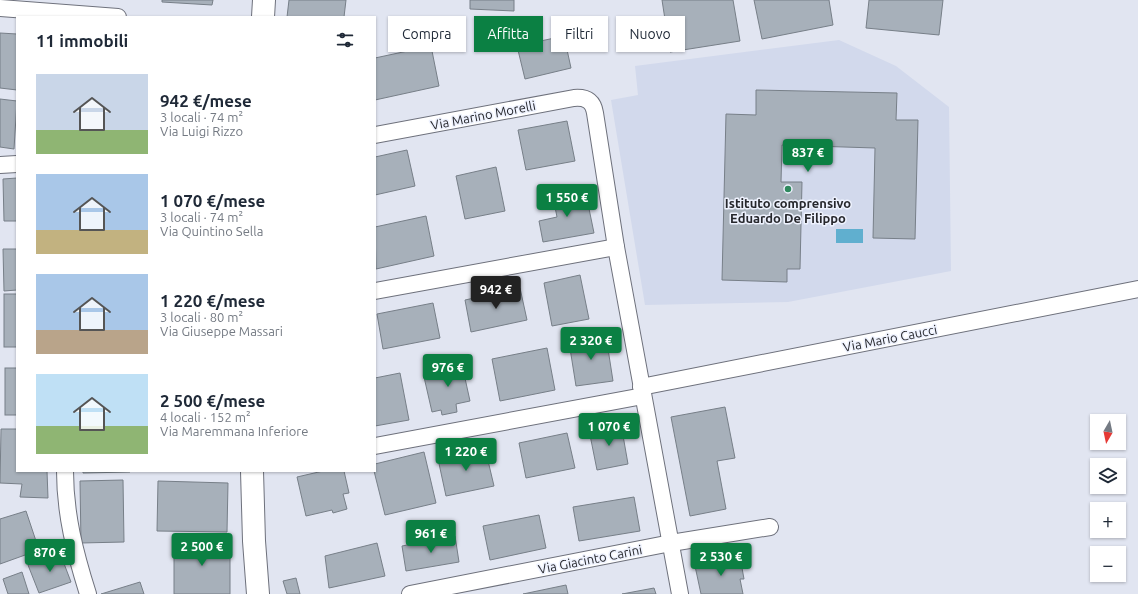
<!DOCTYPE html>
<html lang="it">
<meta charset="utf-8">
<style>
:root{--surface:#fff;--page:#f2f2f3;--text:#1f2937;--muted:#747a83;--accent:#0b8043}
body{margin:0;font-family:Ubuntu,sans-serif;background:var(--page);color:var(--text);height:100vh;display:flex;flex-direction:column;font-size:15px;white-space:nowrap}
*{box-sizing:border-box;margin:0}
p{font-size:13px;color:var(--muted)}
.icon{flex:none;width:22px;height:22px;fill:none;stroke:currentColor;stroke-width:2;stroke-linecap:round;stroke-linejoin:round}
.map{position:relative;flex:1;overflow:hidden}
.sheet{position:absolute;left:16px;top:16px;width:360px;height:456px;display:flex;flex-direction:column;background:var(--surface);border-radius:0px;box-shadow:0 1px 3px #0004}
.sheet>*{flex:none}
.hud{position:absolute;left:388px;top:16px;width:380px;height:36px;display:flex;gap:8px}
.needle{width:26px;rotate:189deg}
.controls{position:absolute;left:1090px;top:414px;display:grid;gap:8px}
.controls a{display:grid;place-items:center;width:36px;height:36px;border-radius:0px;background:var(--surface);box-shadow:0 1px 3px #0004;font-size:20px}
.price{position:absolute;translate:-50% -34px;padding:0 9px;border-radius:4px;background:var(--accent);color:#fff;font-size:13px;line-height:26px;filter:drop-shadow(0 1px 2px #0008)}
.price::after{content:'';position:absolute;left:50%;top:24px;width:12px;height:9px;margin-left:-6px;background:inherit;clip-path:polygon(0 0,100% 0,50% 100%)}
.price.current{background:#222;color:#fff}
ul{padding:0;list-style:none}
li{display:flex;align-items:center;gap:12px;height:100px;padding:0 20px}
li span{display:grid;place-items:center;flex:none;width:112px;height:80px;border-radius:0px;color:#555}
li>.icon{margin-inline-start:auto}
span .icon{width:48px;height:48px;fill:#fffc;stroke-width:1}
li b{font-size:17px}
h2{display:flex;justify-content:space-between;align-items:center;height:48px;padding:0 20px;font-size:17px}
.pill{padding:0 14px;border-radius:0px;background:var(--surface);box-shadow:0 1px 3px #0004;font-size:14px;line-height:36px}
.pill.current{background:var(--accent);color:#fff}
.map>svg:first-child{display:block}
.built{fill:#d2d9ec}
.water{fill:#60afcf}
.building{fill:#a7b0ba;stroke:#777f88}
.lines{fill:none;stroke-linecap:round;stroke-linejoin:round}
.minor-casing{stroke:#6e717c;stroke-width:18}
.secondary-casing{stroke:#6e717c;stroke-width:24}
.minor{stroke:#fff;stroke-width:16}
.secondary{stroke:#fff;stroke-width:22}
.poi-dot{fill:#2f895e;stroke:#eef2fe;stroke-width:1.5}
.labels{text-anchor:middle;stroke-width:3;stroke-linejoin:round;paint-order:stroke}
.street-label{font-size:13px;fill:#26272c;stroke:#eef2fe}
.poi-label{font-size:13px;font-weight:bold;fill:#26272c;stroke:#eef2fe}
</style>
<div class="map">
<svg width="1138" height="594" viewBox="0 0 1138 594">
<rect width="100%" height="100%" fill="#e1e5f1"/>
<path class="built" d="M839,40l57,26 53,41 2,164 -163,31 -143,3 -34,-205 27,-5 -3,-29z"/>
<rect class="water" x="836" y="229" width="27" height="14"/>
<g class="building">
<path d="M162,0h51l-1,5 -50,-3z"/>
<path d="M289,0h57l-2,17h-57z"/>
<path d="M470,0h44v11l-44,-2z"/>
<path d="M662,0h71l7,41 -70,11z"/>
<path d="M754,0h75l4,25 -71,14z"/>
<path d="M869,0h74l-4,35 -73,-7z"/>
<path d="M0,33l17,1v56l-17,-2z"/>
<path d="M564,36l7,32 -46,11 -8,-33z"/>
<path d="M431,46l8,40 -64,14v-42z"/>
<path d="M756,90l141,3 -1,27h22l-3,119 -42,-1 2,-90 -93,-3 -1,37h21l-2,87h-13v13l-65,-2 4,-166 30,1z"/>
<path d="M0,99l17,2 -3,48 -14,-2z"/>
<path d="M567,121l8,40 -49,9 -8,-40z"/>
<path d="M407,150l8,36 -40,9v-38z"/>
<path d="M496,167l9,44 -40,8 -9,-43z"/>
<path d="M17,178v43h-13l-1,-42z"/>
<path d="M569,188l3,14 15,-3 7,34 -51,9 -4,-21 18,-4 -5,-25z"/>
<path d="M426,216l8,40 -58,13 -1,-42z"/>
<path d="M3,249h14v41l-13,1z"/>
<path d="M580,275l9,44 -37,7 -8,-43z"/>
<path d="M520,288l7,32 -56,12 -6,-32z"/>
<rect x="4" y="294" width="13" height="53"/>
<path d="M433,303l7,35 -57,11 -6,-35z"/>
<path d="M606,336l7,45 -37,5 -7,-44z"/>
<path d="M547,348l8,42 -55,11 -8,-42z"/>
<path d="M461,360l9,41 -14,3 1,8 -15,3 -1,-5 -9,2 -8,-35 18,-4 -2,-8z"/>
<rect x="5" y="368" width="12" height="47"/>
<path d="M400,373l9,47 -34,6v-48z"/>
<path d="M725,407l10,51 -18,3 9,48 -36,7 -19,-99z"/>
<path d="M621,424l7,40 -31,6 -8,-40z"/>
<path d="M1,429h16v42h30l1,27 -28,-1 2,-13 -22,-1z"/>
<path d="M567,433l8,35 -49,10 -7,-35z"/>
<path d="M485,448l9,38 -48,10 -8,-37z"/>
<path d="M424,452l12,51 -51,12 -11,-44 1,-7z"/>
<path d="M83,471h47v1l-47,1z"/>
<path d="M323,471h21l5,22 -6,1 4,15 -14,4 -1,-3 -26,6 -9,-39z"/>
<path d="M123,480l1,62 -43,1 -1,-62z"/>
<path d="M158,481l70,2 -1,49 -70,-1z"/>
<path d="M634,497l6,34 -61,10 -6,-34z"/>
<path d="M26,511l13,39 -39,14v-45z"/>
<path d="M539,515l7,33 -56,12 -7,-34z"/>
<path d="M455,536l4,26 -53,9 -4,-25z"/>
<path d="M230,540v54h-56v-53z"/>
<path d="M377,543l8,33 -56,12 -4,-32z"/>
<path d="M60,553l11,29 -32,11 -11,-28z"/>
<path d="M740,557l4,22h-4l3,15h-42l-6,-28z"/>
<path d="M22,572l7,22h-21l-5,-15z"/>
<path d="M296,578l4,16h-13l-4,-13z"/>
<path d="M140,582l4,12h-43z"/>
<path d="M566,585l2,9h-45z"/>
<path d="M654,588l2,6h-34z"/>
</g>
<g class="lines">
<defs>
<g id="minor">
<path d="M0,8l118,9"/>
<path d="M375,135l199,-37c12,-1 19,3 21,15l21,134 64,347"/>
<path d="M0,165l17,-1"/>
<path d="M375,291l241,-44"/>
<path d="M641,387l497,-98"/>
<path d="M375,446l268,-50"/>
<path d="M65,471c0,43 10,82 23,123"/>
<path d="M410,594l261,-51 99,-16"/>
</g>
<g id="secondary">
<path d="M263,17l1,-17"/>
<path d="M252,471l2,70 4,53"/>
</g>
</defs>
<use href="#minor" class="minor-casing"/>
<use href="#secondary" class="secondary-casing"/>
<use href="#minor" class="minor"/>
<use href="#secondary" class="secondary"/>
</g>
<circle class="poi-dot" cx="788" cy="189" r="4"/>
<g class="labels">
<g class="street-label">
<text transform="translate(483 115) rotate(-11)" y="5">Via Marino Morelli</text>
<text transform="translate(890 338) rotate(-11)" y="5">Via Mario Caucci</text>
<text transform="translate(590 559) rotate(-11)" y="5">Via Giacinto Carini</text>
</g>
<g class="poi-label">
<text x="788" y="208">Istituto comprensivo<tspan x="788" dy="15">Eduardo De Filippo</tspan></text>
</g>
</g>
</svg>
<div class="controls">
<a><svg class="needle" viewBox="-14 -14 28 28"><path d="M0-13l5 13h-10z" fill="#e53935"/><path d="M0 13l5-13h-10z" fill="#747a83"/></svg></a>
<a><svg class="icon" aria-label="layers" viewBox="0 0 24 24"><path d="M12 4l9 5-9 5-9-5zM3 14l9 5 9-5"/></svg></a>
<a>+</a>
<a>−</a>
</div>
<b class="price" style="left:808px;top:173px">837 €</b>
<b class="price" style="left:567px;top:218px">1 550 €</b>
<b class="price current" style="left:496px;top:310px">942 €</b>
<b class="price" style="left:591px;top:361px">2 320 €</b>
<b class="price" style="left:448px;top:388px">976 €</b>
<b class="price" style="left:609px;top:447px">1 070 €</b>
<b class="price" style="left:466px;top:472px">1 220 €</b>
<b class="price" style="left:431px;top:554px">961 €</b>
<b class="price" style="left:202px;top:567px">2 500 €</b>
<b class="price" style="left:50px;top:573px">870 €</b>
<b class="price" style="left:721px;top:577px">2 530 €</b>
<div class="hud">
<a class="pill">Compra</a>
<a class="pill current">Affitta</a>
<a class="pill">Filtri</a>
<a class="pill">Nuovo</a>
</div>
<section class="sheet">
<h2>11 immobili<svg class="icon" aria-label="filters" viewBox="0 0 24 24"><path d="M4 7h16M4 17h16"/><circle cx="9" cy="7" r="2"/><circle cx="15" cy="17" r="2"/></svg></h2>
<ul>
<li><span style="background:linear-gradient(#c9d6e8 70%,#8fb573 0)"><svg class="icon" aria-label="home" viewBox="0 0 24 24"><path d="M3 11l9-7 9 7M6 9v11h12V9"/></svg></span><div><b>942 €/mese</b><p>3 locali · 74 m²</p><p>Via Luigi Rizzo</p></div></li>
<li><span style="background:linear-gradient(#a9c7e8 70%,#c2b280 0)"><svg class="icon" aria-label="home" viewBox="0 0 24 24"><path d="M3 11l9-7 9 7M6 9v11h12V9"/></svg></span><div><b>1 070 €/mese</b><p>3 locali · 74 m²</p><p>Via Quintino Sella</p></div></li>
<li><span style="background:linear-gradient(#a9c7e8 70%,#b9a48a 0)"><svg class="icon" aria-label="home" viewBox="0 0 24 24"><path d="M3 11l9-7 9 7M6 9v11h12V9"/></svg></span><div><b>1 220 €/mese</b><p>3 locali · 80 m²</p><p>Via Giuseppe Massari</p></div></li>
<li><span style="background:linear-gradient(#bfe0f5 65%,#8fb573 0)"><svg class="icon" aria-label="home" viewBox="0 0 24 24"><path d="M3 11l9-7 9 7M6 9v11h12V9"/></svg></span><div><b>2 500 €/mese</b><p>4 locali · 152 m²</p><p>Via Maremmana Inferiore</p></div></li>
</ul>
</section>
</div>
